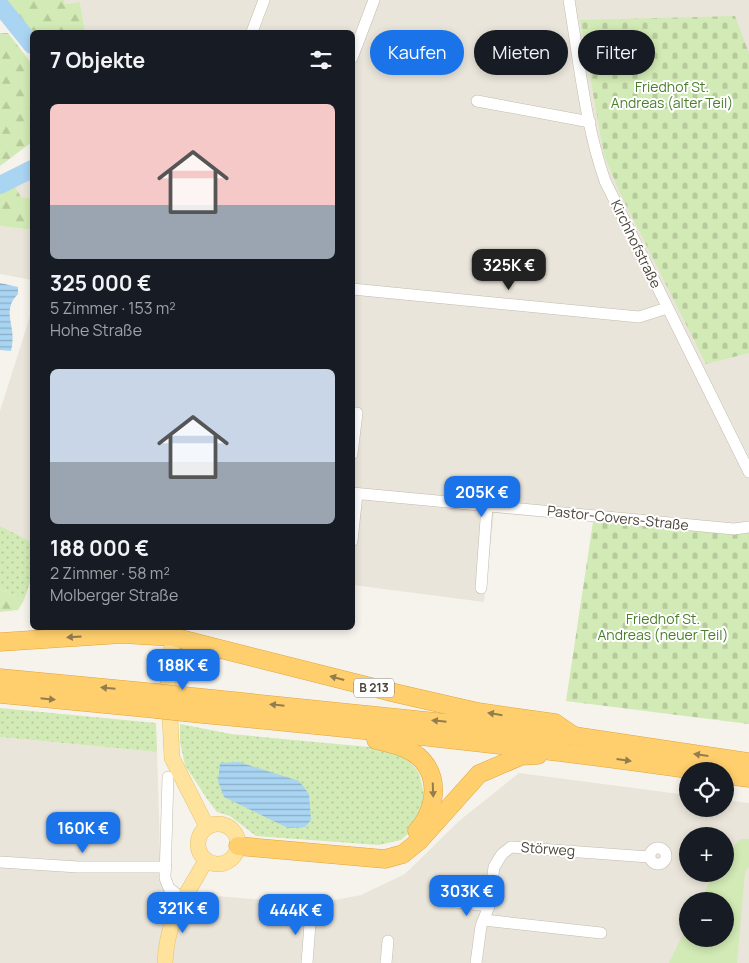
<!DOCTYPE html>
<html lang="de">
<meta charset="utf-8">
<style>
:root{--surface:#171b24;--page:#242831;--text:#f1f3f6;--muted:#9ea1a6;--accent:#1a73e8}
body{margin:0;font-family:Manrope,sans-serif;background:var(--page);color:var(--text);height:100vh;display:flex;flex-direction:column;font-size:19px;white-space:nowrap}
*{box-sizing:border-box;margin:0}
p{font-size:16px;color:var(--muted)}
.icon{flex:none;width:28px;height:28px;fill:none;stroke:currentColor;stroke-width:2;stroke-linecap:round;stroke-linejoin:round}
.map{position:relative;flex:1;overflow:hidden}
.sheet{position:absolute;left:30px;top:30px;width:325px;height:600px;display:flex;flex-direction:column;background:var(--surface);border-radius:8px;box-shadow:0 2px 8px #0003}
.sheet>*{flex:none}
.banner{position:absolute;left:370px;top:30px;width:304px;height:45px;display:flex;gap:10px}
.fabs{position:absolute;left:679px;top:762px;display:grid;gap:10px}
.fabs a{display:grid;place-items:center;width:55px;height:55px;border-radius:50%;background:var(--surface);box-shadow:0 2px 8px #0003;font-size:25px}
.price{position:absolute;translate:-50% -42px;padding:0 11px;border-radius:10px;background:var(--accent);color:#fff;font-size:16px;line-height:32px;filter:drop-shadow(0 1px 2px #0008)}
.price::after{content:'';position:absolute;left:50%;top:30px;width:15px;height:11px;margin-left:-8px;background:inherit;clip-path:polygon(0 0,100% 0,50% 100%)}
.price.on{background:#222;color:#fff}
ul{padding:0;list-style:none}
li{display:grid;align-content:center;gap:10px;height:265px;padding:0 20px}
li span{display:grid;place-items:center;height:155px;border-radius:8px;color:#555}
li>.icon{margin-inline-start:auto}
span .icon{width:90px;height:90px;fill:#fffc;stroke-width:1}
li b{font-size:21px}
h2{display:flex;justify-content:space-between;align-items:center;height:60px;padding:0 20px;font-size:21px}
.chip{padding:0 18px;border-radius:22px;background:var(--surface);box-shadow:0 2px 8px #0003;font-size:18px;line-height:45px}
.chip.on{background:var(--accent);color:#fff}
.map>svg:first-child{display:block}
.residential{fill:#eae5da;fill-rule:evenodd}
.grass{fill:url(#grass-dots)}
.forest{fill:url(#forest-firs)}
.cemetery{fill:url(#cemetery-stones)}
.park{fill:#d2eab5}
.water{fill:url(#water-rules)}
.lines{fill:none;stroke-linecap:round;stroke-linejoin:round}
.river{stroke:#a9d4f2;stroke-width:18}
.minor-casing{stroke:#c2bbae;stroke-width:12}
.major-casing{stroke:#e6c16a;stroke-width:16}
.highway-casing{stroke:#e0a43c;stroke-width:19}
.minor{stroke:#fff;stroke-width:11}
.major{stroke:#ffe39c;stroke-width:15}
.highway{stroke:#ffcf6e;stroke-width:18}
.highway-bridge-casing{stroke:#e0a43c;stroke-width:19;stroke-linecap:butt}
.highway-bridge{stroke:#ffcf6e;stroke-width:18}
.oneway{fill:#937c4e}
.labels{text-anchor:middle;stroke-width:4;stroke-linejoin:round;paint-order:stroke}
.shield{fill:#fff;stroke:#817c74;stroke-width:1}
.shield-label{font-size:12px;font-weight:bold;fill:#4b4439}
.park-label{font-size:14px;fill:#4a7f2a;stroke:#fff}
.street-label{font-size:14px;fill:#4b4439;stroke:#fff}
</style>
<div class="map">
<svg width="749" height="963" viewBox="0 0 749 963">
<defs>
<pattern id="grass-dots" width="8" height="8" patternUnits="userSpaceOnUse" patternTransform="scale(1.25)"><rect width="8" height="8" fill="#d2eab5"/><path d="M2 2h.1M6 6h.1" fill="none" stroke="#b6ca9c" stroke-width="1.8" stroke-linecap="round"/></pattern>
<pattern id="forest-firs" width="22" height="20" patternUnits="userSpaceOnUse" patternTransform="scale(1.25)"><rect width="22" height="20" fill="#d2eab5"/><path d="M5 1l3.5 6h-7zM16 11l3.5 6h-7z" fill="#b6ca9c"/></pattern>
<pattern id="cemetery-stones" width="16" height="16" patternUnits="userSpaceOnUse" patternTransform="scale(1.25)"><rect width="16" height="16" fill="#d2eab5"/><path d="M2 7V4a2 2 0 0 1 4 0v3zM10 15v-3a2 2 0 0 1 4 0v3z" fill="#b6ca9c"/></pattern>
<pattern id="water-rules" width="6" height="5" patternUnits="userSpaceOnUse" patternTransform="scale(1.25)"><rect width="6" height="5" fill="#a9d4f2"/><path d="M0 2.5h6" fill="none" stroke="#8caec5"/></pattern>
</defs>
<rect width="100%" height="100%" fill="#f6f3ec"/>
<g class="residential">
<path d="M64,0h685v525l-159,-4 -96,-8 -10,89 -131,-17 -1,-553h-267l-5,-30 -15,2z"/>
<path d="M32,174v24l-11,-1 -9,-15z"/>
<path d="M0,226l32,4v50l-32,-6z"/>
<path d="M32,310v232l-32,-16v-115z"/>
<path d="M0,737l157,15 4,131 43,12 110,9 47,-9 44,-21 54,-53 60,-48 168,22 1,14h37v-9l24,3v160h-749zM688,836h37v38h-37zM688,901h37v38h-37z"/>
</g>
<g class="grass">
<path d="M0,526l32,16v34l-8,24 -24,-11z"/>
<path d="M0,708l156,15 1,29 -157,-15z"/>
<path d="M180,724l51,10 159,15 15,6 14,18 5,21 1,19 -10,15 -14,12 -22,5 -123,-9 -26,-20 -13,-4 -10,-13 -22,-34 -5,-23z"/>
</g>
<g class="forest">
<path d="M2,0h62l1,4 15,-2 5,30h-53v5z"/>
<path d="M0,33h8l24,31v78l-32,24z"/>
<path d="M12,182l9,15 11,1v32l-32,-4v-39z"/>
<path d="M0,589l24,11 -6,10 -18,2z"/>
</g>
<g class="cemetery">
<path d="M735,16l14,37v300l-43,11 -86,-171 -16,-38 -24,-135z"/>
<path d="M593,522l156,11v191l-183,-23z"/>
</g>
<path class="park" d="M740,839h9v28l-4,5 -8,91h-68l18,-37 1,13h37v-38h-25l13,-27h12v-16z"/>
<g class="water">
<path d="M0,283l18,4v7c-18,18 0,32 -7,57l-11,-1z"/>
<path d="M239,762l60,19 10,13 2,26 -6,7 -17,1 -64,-31 -6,-16 2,-18z"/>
</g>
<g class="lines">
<g class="river">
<path d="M0,5l32,40"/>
<path d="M0,185l32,-16"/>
</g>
<defs>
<g id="minor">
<path d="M569,0c10,60 16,124 36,181l144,291"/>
<path d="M252,32l12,-32"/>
<path d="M352,58l22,-58"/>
<path d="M477,101l113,21"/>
<path d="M352,289l287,28 28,-9"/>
<path d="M352,454l5,-41"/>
<path d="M352,493l382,36 15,-2"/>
<path d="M352,541l5,-47"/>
<path d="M481,588l6,-82"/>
<path d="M168,777l-3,101 4,10 14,11"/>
<circle cx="658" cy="856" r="8"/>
<path d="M0,862l78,5h88"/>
<path d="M447,901l42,5"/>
<path d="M484,920l117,13"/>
<path d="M307,963l4,-52"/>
<path d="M386,963l2,-22"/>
<path d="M476,963l5,-37 8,-20 5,-39 8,-13 9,-7 138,10"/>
</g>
<g id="major">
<path d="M173,637l-5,42 4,79 35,69"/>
<circle cx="218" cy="844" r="20"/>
<path d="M165,963c2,-46 20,-64 41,-103"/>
</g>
<g id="highway">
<path d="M0,642l122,-8 51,3 222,56 83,19 77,11 19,13"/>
<path d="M0,678l157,15"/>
<path d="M0,694l156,15"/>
<path d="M184,696l390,40 175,26"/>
<path d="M183,712c173,17 346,34 518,59"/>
<path d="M376,740c16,4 34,7 46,20 19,21 12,52 -5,71"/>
<path d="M725,775l24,3"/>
<path d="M238,846l147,13 18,-5 16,-13 60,-67 42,-18 17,-1"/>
</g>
</defs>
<use href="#minor" class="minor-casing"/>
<use href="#major" class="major-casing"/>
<use href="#highway" class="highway-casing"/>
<use href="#minor" class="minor"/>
<use href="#major" class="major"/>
<use href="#highway" class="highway"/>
<defs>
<g id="highway-bridge">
<path d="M157,693l27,3"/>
<path d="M156,709l27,3"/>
</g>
</defs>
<use href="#highway-bridge" class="highway-bridge-casing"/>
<use href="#highway-bridge" class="highway-bridge"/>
</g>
<defs><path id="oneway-solid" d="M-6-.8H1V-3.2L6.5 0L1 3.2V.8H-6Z" transform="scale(1.25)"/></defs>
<g class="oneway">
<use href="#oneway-solid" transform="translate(74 637) rotate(176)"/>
<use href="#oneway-solid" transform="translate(337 678) rotate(-165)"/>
<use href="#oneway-solid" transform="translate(108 688) rotate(-175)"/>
<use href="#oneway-solid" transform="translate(48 699) rotate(6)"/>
<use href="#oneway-solid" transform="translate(277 705) rotate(-174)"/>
<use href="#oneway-solid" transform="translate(495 714) rotate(-171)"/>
<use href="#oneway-solid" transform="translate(439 721) rotate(-174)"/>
<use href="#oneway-solid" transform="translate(701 755) rotate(-172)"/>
<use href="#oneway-solid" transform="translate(624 760) rotate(8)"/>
<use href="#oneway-solid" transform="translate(433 790) rotate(88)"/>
</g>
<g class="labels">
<rect class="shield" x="354" y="678.5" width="40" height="19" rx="4"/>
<g class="shield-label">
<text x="374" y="692">B 213</text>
</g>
<g class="park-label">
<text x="672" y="92">Friedhof St.<tspan x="672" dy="16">Andreas (alter Teil)</tspan></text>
<text x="663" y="624">Friedhof St.<tspan x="663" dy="16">Andreas (neuer Teil)</tspan></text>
</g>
<g class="street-label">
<text transform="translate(636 244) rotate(64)" y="5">Kirchhofstraße</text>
<text transform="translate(618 518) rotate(6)" y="5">Pastor-Covers-Straße</text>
<text transform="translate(548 849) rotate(4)" y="5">Störweg</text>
</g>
</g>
</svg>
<div class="fabs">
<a><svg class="icon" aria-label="locate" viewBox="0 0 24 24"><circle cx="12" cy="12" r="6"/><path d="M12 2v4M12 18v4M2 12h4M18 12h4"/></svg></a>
<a>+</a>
<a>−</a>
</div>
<b class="price on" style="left:509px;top:291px">325K €</b>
<b class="price" style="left:482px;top:518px">205K €</b>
<b class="price" style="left:183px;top:691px">188K €</b>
<b class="price" style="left:83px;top:854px">160K €</b>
<b class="price" style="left:467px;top:917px">303K €</b>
<b class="price" style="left:183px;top:934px">321K €</b>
<b class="price" style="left:296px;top:936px">444K €</b>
<div class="banner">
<a class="chip on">Kaufen</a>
<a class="chip">Mieten</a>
<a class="chip">Filter</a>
</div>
<section class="sheet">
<h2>7 Objekte<svg class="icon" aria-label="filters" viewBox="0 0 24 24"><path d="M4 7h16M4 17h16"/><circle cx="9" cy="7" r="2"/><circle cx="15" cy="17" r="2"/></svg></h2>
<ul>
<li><span style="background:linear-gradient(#f6c9c9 65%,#9aa5b1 0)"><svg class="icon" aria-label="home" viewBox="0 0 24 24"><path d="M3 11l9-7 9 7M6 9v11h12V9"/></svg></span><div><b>325 000 €</b><p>5 Zimmer · 153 m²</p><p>Hohe Straße</p></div></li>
<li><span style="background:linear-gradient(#c9d6e8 60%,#9aa5b1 0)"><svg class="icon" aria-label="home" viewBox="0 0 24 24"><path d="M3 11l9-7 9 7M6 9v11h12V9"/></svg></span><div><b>188 000 €</b><p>2 Zimmer · 58 m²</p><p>Molberger Straße</p></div></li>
</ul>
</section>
</div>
